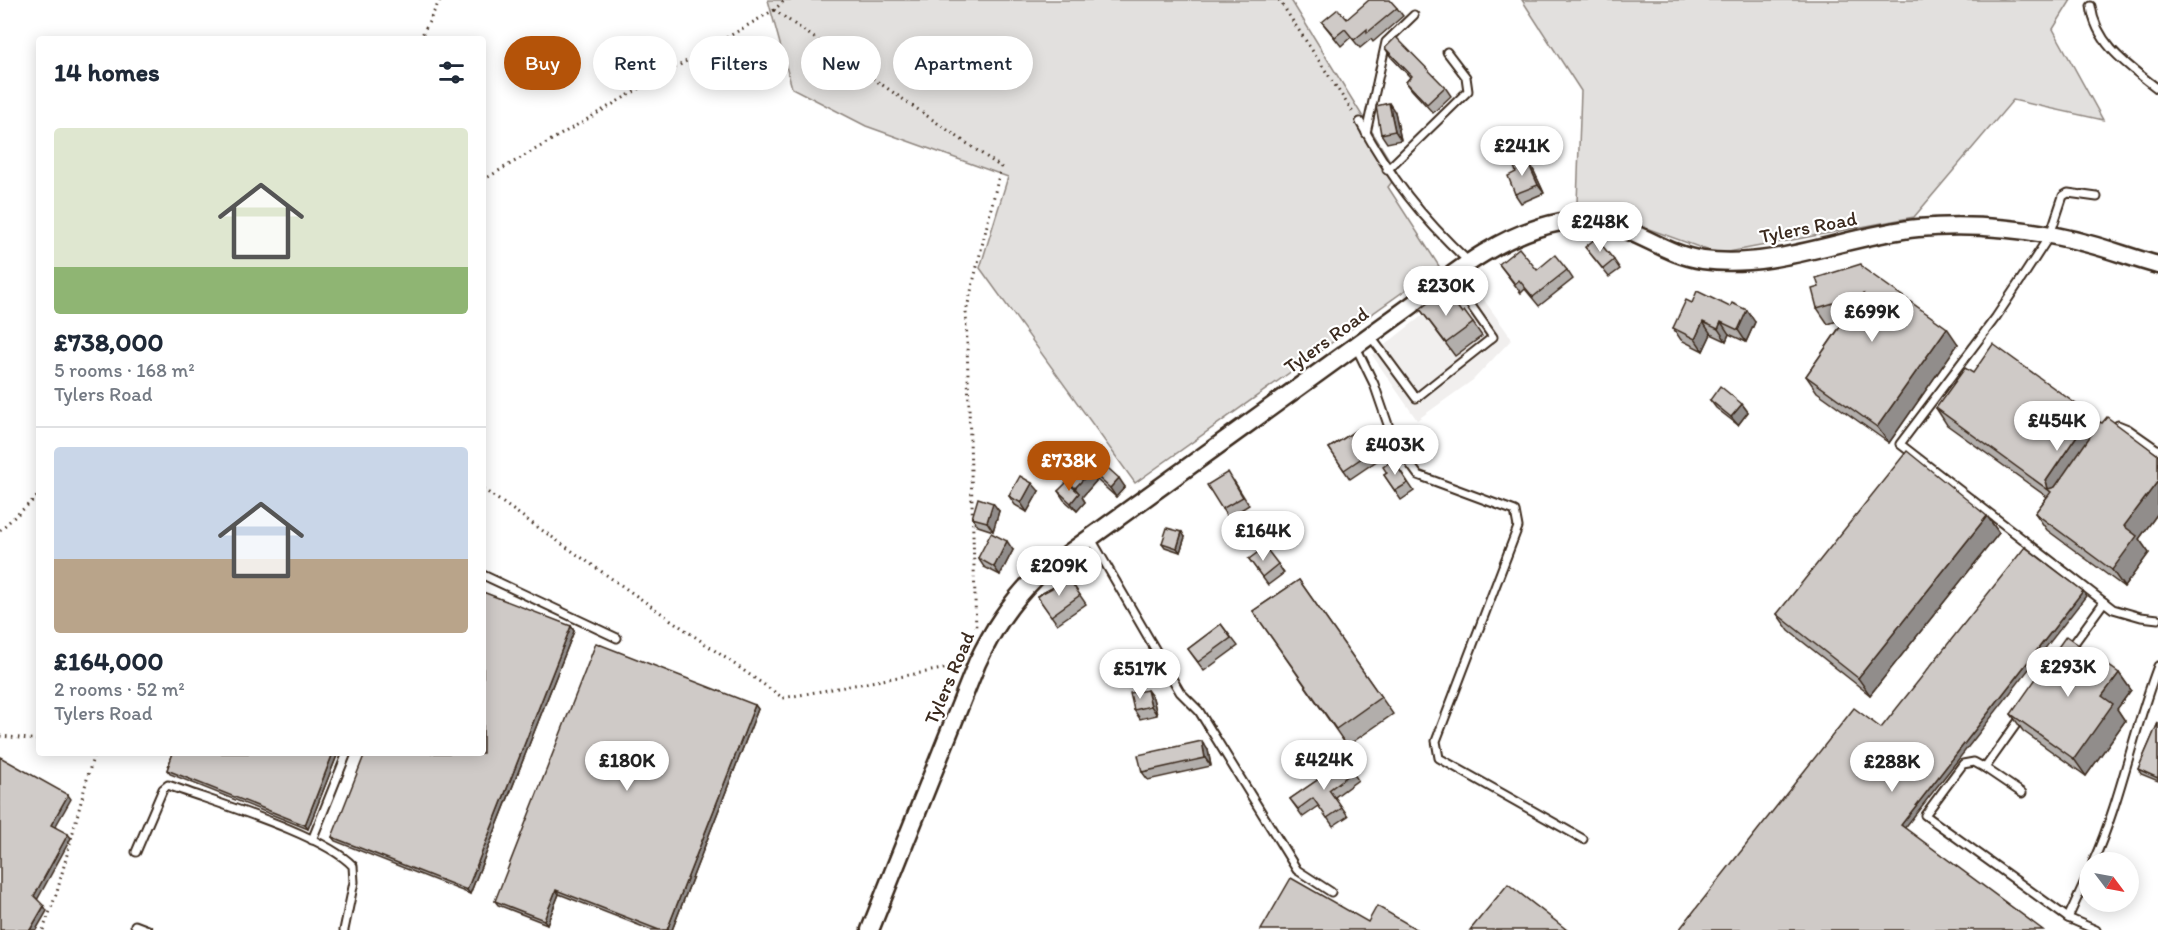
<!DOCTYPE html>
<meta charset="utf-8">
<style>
:root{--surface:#fff;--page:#f2f2f3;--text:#1f2937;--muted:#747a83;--line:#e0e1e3;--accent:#b45309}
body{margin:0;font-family:Itim,sans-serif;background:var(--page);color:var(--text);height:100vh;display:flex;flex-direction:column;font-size:22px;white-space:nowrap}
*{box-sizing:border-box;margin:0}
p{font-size:20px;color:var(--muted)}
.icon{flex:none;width:33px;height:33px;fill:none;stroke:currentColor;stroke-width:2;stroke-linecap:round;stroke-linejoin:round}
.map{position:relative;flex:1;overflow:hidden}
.panel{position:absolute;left:36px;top:36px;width:450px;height:720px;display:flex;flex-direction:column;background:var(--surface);border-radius:6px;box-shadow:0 3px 15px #0003}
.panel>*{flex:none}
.top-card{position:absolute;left:504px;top:36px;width:570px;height:54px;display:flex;gap:12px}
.needle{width:39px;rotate:122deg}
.buttons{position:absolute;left:2079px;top:852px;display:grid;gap:12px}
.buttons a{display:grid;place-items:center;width:60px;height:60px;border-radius:50%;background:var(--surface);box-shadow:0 3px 15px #0003;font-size:30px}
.price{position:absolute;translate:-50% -51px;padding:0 14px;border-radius:21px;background:#fff;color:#222;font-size:20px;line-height:39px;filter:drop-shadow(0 2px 3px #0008)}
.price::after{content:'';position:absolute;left:50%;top:36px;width:18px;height:14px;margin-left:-9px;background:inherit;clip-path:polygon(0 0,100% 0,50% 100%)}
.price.active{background:var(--accent);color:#fff}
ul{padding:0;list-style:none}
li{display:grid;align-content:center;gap:12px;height:318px;padding:0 18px}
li+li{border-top:2px solid var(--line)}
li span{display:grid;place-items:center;height:186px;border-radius:6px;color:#555}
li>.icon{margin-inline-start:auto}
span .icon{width:108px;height:108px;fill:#fffc;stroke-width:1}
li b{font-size:26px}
h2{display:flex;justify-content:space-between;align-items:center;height:72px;padding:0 18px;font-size:26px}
.pill{padding:0 21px;border-radius:27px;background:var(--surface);box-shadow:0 3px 15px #0003;font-size:21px;line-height:54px}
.pill.active{background:var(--accent);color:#fff}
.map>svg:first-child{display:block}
.built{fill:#f1efee}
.green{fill:#e2e0de;stroke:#8e857e;stroke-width:1.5}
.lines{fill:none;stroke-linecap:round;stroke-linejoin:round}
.service-casing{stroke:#3b2a1e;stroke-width:11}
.tertiary-casing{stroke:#3b2a1e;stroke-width:21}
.path{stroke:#3b2a1e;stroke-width:3;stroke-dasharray:1.5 4.5;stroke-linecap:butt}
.service{stroke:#fff;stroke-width:7}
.tertiary{stroke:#fff;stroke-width:16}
.wall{fill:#b2aeab;stroke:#3b2a1e;stroke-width:1.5}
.shaded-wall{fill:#918d8b;stroke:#3b2a1e;stroke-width:1.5}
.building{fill:#cfcac7;stroke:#3b2a1e;stroke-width:1.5}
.labels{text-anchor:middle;stroke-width:4.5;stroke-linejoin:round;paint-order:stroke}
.street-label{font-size:20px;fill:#3b2a1e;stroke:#fff}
</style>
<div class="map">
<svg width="2158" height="930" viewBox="0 0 2158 930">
<rect width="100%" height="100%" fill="#fff"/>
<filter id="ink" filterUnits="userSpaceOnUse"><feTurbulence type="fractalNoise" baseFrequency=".0167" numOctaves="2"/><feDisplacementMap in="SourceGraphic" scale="12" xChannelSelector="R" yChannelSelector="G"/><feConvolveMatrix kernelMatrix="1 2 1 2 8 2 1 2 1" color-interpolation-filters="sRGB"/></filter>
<g filter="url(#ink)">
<path class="built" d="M1469,279l43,60 -39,41 -56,40 -45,-65z"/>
<g class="green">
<path d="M768,0h523l107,174 -10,13 51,79 -304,217 -155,-215 28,-91 -142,-51 -74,-38z"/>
<path d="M1522,0h549l-18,29 50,91 -90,-20 -99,117 -196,37 -141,-51 4,-112z"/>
</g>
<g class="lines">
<defs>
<g id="service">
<path d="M2091,6c5,39 38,60 67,83"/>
<path d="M1360,122c31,56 60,94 108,139"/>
<path d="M1366,133l20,-91 28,-27"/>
<path d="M1387,170l81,-79 -2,-14 -19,-25"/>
<path d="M2097,197l-29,-4 -5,3 -13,39 -24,37 -30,45 -96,127 213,165 28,8 17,2"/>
<path d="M1371,337l45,61 77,-61 -42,-60"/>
<path d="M1356,347l18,37 20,58 24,33 97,36 3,16 -82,214 3,17 144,81"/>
<path d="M2113,430l5,-5 10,4 30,21"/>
<path d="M1090,537l90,155 19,19 98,159 34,22"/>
<path d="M483,575l134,63"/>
<path d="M2070,649l34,-47"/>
<path d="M2022,716l-37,52 37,25"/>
<path d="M1985,768l-11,-6 -11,2 -38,51 143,103 28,12"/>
<path d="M312,840l35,-87"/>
<path d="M136,852l27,-63 5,-4c45,17 155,49 185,81l1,16 -10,48"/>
<path d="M2093,862c28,-62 40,-131 65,-196"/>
<path d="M2068,918l22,-48"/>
<path d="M135,925l13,5"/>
</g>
<path id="tertiary" d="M870,930l107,-267c16,-34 33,-60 59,-86l376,-272c45,-35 91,-72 149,-83 60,-11 92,31 142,38 73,10 144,-25 215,-32 55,-5 117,1 171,16 23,6 46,15 69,21"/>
</defs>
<use href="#service" class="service-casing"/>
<use href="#tertiary" class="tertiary-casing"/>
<g class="path">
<path d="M1279,0l75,114"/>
<path d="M774,10l227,157 -35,145 10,318"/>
<path d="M420,39l20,-39"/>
<path d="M483,180l291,-170 11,-10"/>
<path d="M483,489l300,209 176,-32"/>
<path d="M0,530l39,-35"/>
<path d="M0,736l39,4"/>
<path d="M43,930l14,-38 37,-139"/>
</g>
<use href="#service" class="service"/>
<use href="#tertiary" class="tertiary"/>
</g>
<g class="wall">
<path d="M1397,8l6,8 -30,26 -2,-3 -11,9 -9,-11 -10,9 -19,-24 25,-3z"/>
<path d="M1385,48l60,39 6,9 -18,17 -21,-23 -6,-8 4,-5 -19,-20z"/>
<path d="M1395,112l6,28 -14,3 -6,-9z"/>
<path d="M1526,158l6,9 12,26 -23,10 -6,-9 1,-22z"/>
<path d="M1585,247l29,13 6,9 -11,8z"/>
<path d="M1499,264l38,6h30l6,9 -34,27 -14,-17 -4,4z"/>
<path d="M1866,271l92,73 -69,99 -72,-51 -11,-16 40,-58 -18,6 -11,-16z"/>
<path d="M1692,303l63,19 -9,20 -17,-8 -3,7 -15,-7 -8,17 -22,-11 -8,-12z"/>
<path d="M1420,309l53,14 9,13 -27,20z"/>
<path d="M1973,373l118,42 7,10 60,30v58l-19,26 10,14 -25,34 -77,-57 -12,-17 12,-16 -100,-72 -11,-17z"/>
<path d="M1710,400l32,4 6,8 -10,13 -22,-17z"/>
<path d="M1358,429l20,31 -28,19 -21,-31z"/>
<path d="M1090,452l35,35 -9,10 -19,-17 -15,17 3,5 -8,9 -13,-11 -6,-9 11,-7 -3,-5z"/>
<path d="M1393,460l21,31 -13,9 -17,-25 3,-2z"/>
<path d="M1234,481l15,24 -21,13 -6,-9z"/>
<path d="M1039,491l-12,21 -12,-7 -6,-9z"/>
<path d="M999,511l-6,20 -15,-5 -6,-8z"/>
<path d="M1987,516l12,17 -129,162 -81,-64 -12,-17z"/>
<path d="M1185,537l-5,15 -15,-5 -3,-4z"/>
<path d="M1013,550l-13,25 -16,-8 -6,-9z"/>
<path d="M1077,558l12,17 -13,8 -11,-17z"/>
<path d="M1249,559l29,5 6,9 -16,12z"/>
<path d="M1069,579l17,25 -29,20 -20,-28z"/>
<path d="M1299,580l94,134 -46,32 -94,-135z"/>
<path d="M1221,624l17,22 -34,25 -16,-22z"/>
<path d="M571,626l3,5 -104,263 -135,-53 -3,-4z"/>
<path d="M2119,673l12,17 -14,19 8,12 -39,55 -63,-45 -12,-17z"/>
<path d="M1147,690l6,8 4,17 -17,4 -6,-9z"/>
<path d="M755,705l3,4 -86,221h-21l-92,-36 -12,30 -49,-19 -3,-4z"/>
<path d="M2158,723v58l-17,-7 -3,-5z"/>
<path d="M1208,750l3,16 -63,14 -6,-8z"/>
<path d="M173,753h165l-30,76 -138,-55 -3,-4z"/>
<path d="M1345,761l13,19 -23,17 13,19 -15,10 -14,-20 -16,11 -13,-18z"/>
</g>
<g class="shaded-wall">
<path d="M1389,103l6,9 6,28 -6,-9z"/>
<path d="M1526,158l6,9 12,26 -6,-8z"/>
<path d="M1747,310l8,12 -9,20 -8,-12z"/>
<path d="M1703,322l8,12 -8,17 -8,-12z"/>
<path d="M1721,322l8,12 -3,7 -8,-12z"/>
<path d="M1947,328l11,16 -69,99 -12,-16z"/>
<path d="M1742,404l6,8 -10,13 -7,-8z"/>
<path d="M2091,415l12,17 -52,60 -3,-3 -2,-8z"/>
<path d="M1091,471l6,9 -15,17 3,5 -8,9 -6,-8 8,-10 -4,-5z"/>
<path d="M1119,478l6,9 -9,10 -6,-9z"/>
<path d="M2158,481v32l-19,26 10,14 -25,34 -12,-17 12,-44z"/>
<path d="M1032,483l7,8 -12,21 -6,-9z"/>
<path d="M993,503l6,8 -6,20 -6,-9z"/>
<path d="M1987,516l12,17 -129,162 -12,-17z"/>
<path d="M1182,532l3,5 -5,15 -3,-4z"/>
<path d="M1007,541l6,9 -13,25 -6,-8z"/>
<path d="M2083,591l3,5 -182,233 -3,-4z"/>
<path d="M571,626l3,5 -104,263 -3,-4z"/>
<path d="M2119,673l12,17 -14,19 8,12 -39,55 -12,-17 28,-63z"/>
<path d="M1147,690l6,8 4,17 -6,-9z"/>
<path d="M755,705l3,4 -86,221h-5z"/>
<path d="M1202,741l6,9 3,16 -6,-8z"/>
<path d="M333,753h5l-30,76 -3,-4z"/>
<path d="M68,795l3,4 -17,30 -3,-4z"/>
<path d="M68,834l3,4 -34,62 -3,-4z"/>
<path d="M556,890l3,4 -12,30 -3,-4z"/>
<path d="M44,906l3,5 -11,19h-6z"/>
</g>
<g class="building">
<path d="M1369,0h21l7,8 -30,25v-4l-13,11 -9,-11 -10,8 -13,-15 16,-13 9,10z"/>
<path d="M1396,37l49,50 -18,17 -21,-22 6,-6 -27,-28z"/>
<path d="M1389,103l6,28 -14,3 -5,-28z"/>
<path d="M1526,158l12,27 -23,9 -7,-18 8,-4 -3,-8z"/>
<path d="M1596,238l18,22 -11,9 -18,-22z"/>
<path d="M1519,248l18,22 18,-15 12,15 -34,27 -14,-17 -4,4 -16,-20z"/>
<path d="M1861,264l2,4 84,60 -70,99 -71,-51 57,-82 -46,14 -5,-19 7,-2 -3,-9z"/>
<path d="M1445,290l17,23 2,-2 9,12 -27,20 -26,-34z"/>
<path d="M1697,291l33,16 2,-4 15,7 -9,20 -17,-8 -3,7 -15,-7 -8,17 -22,-11 13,-28 6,3z"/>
<path d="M1993,344l98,71 -45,66 2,8 7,-2 45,-65 2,1 5,-6 51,38v26l-34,45 13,10 -25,34 -77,-57 16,-21 -115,-84 29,-40 8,5z"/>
<path d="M1720,386l22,18 -11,13 -21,-17z"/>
<path d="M1358,429l14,22 -28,19 -15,-22z"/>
<path d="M1907,451l80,65 -129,162 -81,-64z"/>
<path d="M1090,452l29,26 -9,10 -19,-17 -16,17 -9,-9z"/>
<path d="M1393,460l15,23 -13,8 -11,-16 3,-2 -4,-6z"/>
<path d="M1228,472l15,25 -21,12 -15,-24z"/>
<path d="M1020,476l12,7 -11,20 -12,-7z"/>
<path d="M1067,482l12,11 -8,10 -13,-12z"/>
<path d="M978,498l15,5 -6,19 -15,-4z"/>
<path d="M1167,528l15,4 -5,16 -15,-5z"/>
<path d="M991,533l16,8 -13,26 -16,-9z"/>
<path d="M1265,547l13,17 -16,13 -13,-18z"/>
<path d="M2025,547l58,44 -182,234 142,105h-364l175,-222 27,20z"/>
<path d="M1077,558l9,13 -13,8 -8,-13z"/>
<path d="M1069,579l11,16 -29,21 -14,-20z"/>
<path d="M1299,580l82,117 -45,32 -83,-118z"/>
<path d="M483,592l88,34 -104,264 -135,-53 33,-84h118z"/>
<path d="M1221,624l10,14 -33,24 -10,-13z"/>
<path d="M2066,636l53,37 -17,23 11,8 -39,55 -63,-45z"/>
<path d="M596,643l159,62 -88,225h-8l-103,-40 -12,30 -49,-19z"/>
<path d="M1147,690l4,16 -17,4 -4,-17z"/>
<path d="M2158,723v55l-20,-9z"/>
<path d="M1202,741l3,17 -63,14 -4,-17z"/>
<path d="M173,753h160l-28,72 -138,-55z"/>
<path d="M0,757l68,38 -17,30 17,9 -34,62 10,10 -14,24h-30z"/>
<path d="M1345,761l8,11 -24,18 13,18 -15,10 -14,-20 -15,11 -8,-10z"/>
<path d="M1291,878l77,44 9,-16 41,24h-157z"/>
<path d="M1508,884l59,46h-97z"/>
</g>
</g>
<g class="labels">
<g class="street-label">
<text transform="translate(1808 227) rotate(-11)" y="7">Tylers Road</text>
<text transform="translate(1326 340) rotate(-36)" y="7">Tylers Road</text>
<text transform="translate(949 678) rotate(-67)" y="7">Tylers Road</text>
</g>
</g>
</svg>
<div class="buttons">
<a><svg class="needle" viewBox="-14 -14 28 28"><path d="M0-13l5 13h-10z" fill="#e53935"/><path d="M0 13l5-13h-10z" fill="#747a83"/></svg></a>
</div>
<b class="price" style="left:1522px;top:177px">£241K</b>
<b class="price" style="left:1600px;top:253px">£248K</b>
<b class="price" style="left:1446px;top:317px">£230K</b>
<b class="price" style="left:1872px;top:343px">£699K</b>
<b class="price" style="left:2057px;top:452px">£454K</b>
<b class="price" style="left:1395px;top:476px">£403K</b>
<b class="price active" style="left:1069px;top:492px">£738K</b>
<b class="price" style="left:1263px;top:562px">£164K</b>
<b class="price" style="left:1059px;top:597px">£209K</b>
<b class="price" style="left:2068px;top:698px">£293K</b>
<b class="price" style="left:1140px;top:700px">£517K</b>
<b class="price" style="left:1324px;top:791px">£424K</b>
<b class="price" style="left:627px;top:792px">£180K</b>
<b class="price" style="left:1892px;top:793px">£288K</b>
<div class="top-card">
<a class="pill active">Buy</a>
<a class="pill">Rent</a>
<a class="pill">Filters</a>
<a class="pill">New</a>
<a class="pill">Apartment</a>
</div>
<section class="panel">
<h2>14 homes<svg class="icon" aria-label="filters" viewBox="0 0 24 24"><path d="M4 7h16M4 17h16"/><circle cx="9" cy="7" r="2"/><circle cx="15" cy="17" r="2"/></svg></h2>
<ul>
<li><span style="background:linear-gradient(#dfe7d0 75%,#8fb573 0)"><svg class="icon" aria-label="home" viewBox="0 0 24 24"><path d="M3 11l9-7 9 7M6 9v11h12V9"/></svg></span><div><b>£738,000</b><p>5 rooms · 168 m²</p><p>Tylers Road</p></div></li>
<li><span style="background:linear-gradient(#c9d6e8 60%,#b9a48a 0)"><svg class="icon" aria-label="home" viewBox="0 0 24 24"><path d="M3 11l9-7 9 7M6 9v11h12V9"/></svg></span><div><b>£164,000</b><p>2 rooms · 52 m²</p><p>Tylers Road</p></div></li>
</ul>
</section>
</div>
